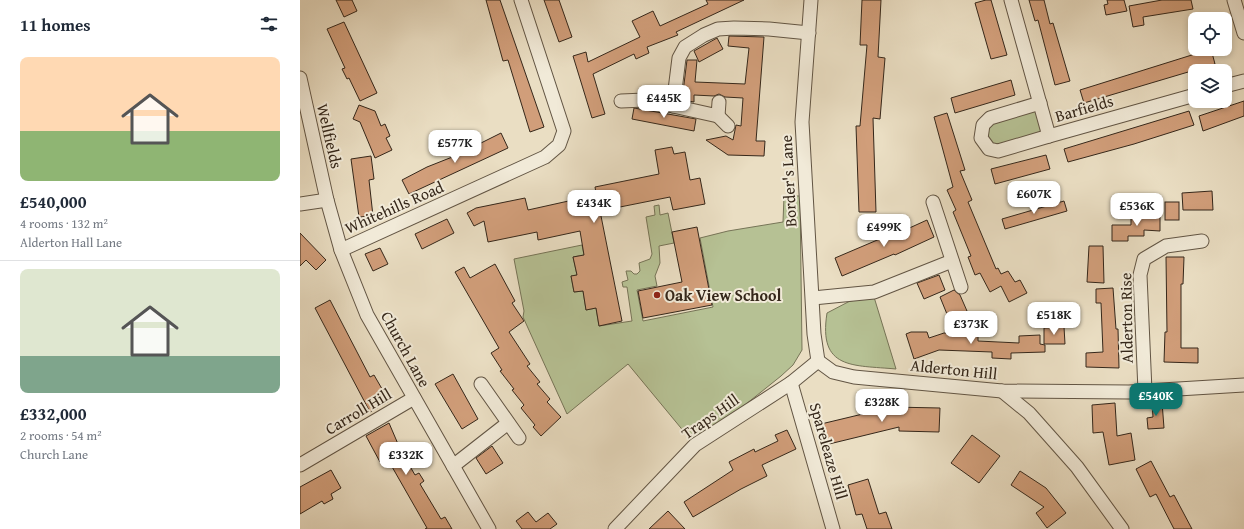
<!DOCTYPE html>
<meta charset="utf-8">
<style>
:root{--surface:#fff;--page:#f6f6f7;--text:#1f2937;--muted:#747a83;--line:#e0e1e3;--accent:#0f766e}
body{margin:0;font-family:"Gentium Book Plus",serif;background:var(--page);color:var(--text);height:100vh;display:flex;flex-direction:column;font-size:15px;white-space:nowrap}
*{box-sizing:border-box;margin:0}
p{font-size:13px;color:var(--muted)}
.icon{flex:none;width:22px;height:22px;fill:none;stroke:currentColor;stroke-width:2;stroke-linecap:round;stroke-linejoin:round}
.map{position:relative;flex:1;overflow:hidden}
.side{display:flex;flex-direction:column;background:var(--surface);width:300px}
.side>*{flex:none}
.controls{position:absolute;left:888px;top:12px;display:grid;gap:8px}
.controls a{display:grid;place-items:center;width:44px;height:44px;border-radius:8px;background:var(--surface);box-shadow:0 2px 6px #0003;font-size:20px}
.price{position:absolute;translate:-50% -34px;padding:0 9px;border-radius:8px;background:#fff;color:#222;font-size:13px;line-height:26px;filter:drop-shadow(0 1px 2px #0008)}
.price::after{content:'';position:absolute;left:50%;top:24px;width:12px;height:9px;margin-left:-6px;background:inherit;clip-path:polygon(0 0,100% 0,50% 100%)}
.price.active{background:var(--accent);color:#fff}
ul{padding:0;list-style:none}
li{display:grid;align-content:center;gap:8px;height:212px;padding:0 20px}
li+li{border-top:1px solid var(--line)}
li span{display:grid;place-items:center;height:124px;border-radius:8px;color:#555}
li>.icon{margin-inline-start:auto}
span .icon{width:72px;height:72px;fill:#fffc;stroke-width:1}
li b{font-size:17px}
h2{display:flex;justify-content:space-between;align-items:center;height:48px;padding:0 20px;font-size:17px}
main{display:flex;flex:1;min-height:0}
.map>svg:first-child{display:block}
.green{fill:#b6c194;stroke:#767457}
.building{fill:#d19e7a;stroke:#35271a}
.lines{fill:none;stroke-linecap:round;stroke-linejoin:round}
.minor-casing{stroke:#625544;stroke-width:15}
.minor{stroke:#f1ead8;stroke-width:13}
.poi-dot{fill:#8f2418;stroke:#f1ead8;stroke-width:1.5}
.labels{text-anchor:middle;stroke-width:4;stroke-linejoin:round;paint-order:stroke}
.street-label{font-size:16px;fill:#35271a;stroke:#f1ead8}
.poi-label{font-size:16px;font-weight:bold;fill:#35271a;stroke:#f1ead8;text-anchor:start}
</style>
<main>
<section class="side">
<h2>11 homes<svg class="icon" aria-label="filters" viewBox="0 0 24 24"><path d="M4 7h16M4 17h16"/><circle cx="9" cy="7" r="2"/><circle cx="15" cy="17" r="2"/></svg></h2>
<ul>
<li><span style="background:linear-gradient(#ffd9b3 60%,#8fb573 0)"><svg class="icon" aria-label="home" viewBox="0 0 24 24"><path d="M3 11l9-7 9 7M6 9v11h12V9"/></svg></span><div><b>£540,000</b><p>4 rooms · 132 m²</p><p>Alderton Hall Lane</p></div></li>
<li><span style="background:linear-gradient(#dfe7d0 70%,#7fa58c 0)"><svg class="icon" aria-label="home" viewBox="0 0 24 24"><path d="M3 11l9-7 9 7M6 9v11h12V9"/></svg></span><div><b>£332,000</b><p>2 rooms · 54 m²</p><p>Church Lane</p></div></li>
</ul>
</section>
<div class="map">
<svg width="944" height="529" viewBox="0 0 944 529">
<rect width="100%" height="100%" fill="#eadec3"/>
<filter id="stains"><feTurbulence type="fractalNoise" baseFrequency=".005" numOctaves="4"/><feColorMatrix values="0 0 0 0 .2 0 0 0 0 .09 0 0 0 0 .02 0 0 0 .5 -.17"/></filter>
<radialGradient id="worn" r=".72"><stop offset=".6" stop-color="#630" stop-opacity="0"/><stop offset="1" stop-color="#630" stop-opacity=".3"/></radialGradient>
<g class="green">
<path d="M740,103l9,33 -51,15 -17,-20 2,-6z"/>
<path d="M484,196h16l2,154 -9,15 -12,11 -86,69 -67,-81 -61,50 -44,-97 1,-6 -10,-52 68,-14 2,10 -11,2 4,18 -6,1 3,16 9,-1 3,19 10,-2 3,18 33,-5 -5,-34h-4l-1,-5 6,-2 -2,-9h5l3,3h3l3,-3 -1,-8 11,-4 2,-5 -6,-37 9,-2 -1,-9 5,-1 1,10 8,-2 6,30 -15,3 1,17 -5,13 2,10 -20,4 6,31 70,-14 -13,-69 28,-7 55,-9z"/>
<path d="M574,297l22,72c-43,-4 -78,1 -69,-56l23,-12z"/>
</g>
<g class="building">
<path d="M36,0h16l5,11 -13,6z"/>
<path d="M186,0h14l44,127 -14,5 -22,-72 -5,1z"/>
<path d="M244,0h15l13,37 -13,5z"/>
<path d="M406,0h38l-68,32 2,3 -31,12 2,6 -13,6 -2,-5 -41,20 12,40 -13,4 -19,-62 13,-4 2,10 52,-25 -8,-16 21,-10 7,15 48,-22z"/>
<path d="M562,0h19l-3,57 7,1 -5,61 -7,-1 3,94h-17l-3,-86h4l7,-81h-7z"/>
<path d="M686,0h5l16,55 -16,4 -16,-56z"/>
<path d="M729,0h15l6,24 3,-1 17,58 -15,4 -17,-65 -3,1z"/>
<path d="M807,0h17l3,11 -21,4 -2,-10 4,-1z"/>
<path d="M862,0h29l2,9 -50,8 1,8 -11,2 -4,-21z"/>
<path d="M44,22l33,71 -17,8 -11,-23 -2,1 -5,-10 3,-1 -18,-39z"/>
<path d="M429,36l35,1 -8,104h9l-1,15 -36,-1 -22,-15 20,-4 7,4 3,-15 5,1 2,-28 -18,-1 -6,-3 -5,2 -20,-1v7l-12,-2 5,-40h10l-2,22 50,2 4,-36 -21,-2z"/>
<path d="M417,38l6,11 -24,13 -5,-11z"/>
<path d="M911,49l4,15 -131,39 -4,-13z"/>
<path d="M711,80l4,15 -60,18 -4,-15z"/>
<path d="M944,101v15l-41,15 -4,-15z"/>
<path d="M59,105l16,6 6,15 4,-2 5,12 -4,2 6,12 -17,8 -15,-36 -7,-3z"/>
<path d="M334,108l62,11 -2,12 -62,-12z"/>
<path d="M889,111l5,14 -60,19 -66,18 -4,-13z"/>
<path d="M647,113l18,57 -5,1 12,29 -4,2 28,67 2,-1 3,6 7,-3 7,11 5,-2 7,13 -18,9 -8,-16 -11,6 -10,-19 -5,2 -7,-18 3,-1 -18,-44 3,-2 -9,-20 6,-3 -19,-70z"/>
<path d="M201,133l7,15 -99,46 -7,-14 25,-13 48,-19v-2z"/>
<path d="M372,147l2,7 11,-2 5,28 10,-2 5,26 -32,6 -3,-13 -70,14 22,110 -23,5 -3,-18 -10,2 -3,-19 -9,1 -3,-16 6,-1 -4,-18 11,-2 -4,-24 -42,9 -1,-8 -49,10 -4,-21 -10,5 -7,-13 9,-5 49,-10 3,12 45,-10v-2l23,-5 -1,-6 64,-13 -4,-24z"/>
<path d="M746,155l4,14 -55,15 -4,-15z"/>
<path d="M71,156l3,23 -5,1 4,36 -14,1 -8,-58z"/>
<path d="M912,191l1,19h-30l-1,-17z"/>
<path d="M764,201l3,10 -62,18 -3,-10z"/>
<rect x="865" y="202" width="14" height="18"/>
<path d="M848,212h12v19l-16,-1v6h-16v5h-16v-16h19v-8h17z"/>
<path d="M147,219l7,14 -32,16 -7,-15z"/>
<path d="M627,220l7,17 -39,18 -1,-1 -52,22 -7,-18 47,-20 1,2z"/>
<path d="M397,227l15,78 -69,13 -5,-27 44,-9 -10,-50z"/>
<path d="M0,233l26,27 -10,10 -10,-10 -6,6z"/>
<path d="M789,246h14l1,37 -17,-1z"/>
<path d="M80,248l8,16 -15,7 -8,-17z"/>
<path d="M866,257h18l-1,27h-2v64h17v15l-34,-1 1,-30h2z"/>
<path d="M195,264l20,37 -3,2 12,18 -15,11 21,32 -3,2 13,16 -3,2 13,15 -3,3 14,15 -20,19 -8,-9 2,-2 -14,-17 3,-3 -12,-15 2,-1 -14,-18 2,-1 -11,-17 8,-5 -44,-76 9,-5 6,11z"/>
<path d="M639,275l6,15 -21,9 -7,-16z"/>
<path d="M813,288l3,41h2l1,39 -33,-1v-14l17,-1 -2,-49h-5v-14z"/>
<path d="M654,290l6,5 7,16 -18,8 -9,-22z"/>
<path d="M30,300l40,77 4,-2 15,26 -19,11 -55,-104z"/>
<path d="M764,327l1,17h-21v-16z"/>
<path d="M611,332h16l2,6 15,-5 34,1v7l41,2v-7l21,-1v9l5,1v7l-34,1v6l-19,-1v-6l-53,-2 -25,9 -8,-25z"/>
<path d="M153,374l25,45 -16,10 -27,-45z"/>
<path d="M862,402l2,26 -16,1 -1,-11 6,-1 -1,-14z"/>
<path d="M815,403l2,33 14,-3 4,27 -26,5 -6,-33 -10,1 -1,-28z"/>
<path d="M592,407l48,1 -1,24 -40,-1v-4l-74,18 -4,-21z"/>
<path d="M89,423l12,28 14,24 4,-2 5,8 -4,3 21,35 4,-2 7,12h-27l2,-1 -40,-70 -7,4 -14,-26z"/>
<path d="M487,430l9,19 -34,16 5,11 -26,13 -48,28 -9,-15 49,-32 -4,-8 25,-13 1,3 23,-11 -3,-6z"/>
<path d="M672,435l28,21 -21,27 -28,-20z"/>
<path d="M192,446l11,17 -17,11 -10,-16z"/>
<path d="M851,461l19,36 4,-2 18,34h-18l-18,-35 -6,3 -14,-28z"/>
<path d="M31,470l10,18 -10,6 2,5 -9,5 -2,-3 -22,13v-27z"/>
<path d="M720,471l26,17 20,25 -19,15 -11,-15 8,-6 -33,-22z"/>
<path d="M568,479l11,35 7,-2 6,17h-25l-5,-15 -6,1 -8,-30z"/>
<path d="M368,511l17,18h-36z"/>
<path d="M228,512l8,10 12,-9 9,11 -7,5h-28l-6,-8z"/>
</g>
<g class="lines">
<defs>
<g id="minor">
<path d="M511,0l-9,122 12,212 4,27"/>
<path d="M711,0l38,136 146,-41"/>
<path d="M934,0l10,33"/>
<path d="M0,78l27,122 14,50 26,65 122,214"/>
<path d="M925,86l19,-5"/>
<path d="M321,101l24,-1 28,6 6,-48 6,-11 19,-12 14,-6 16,-1 35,1 40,4"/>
<path d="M740,103l-50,15 -7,7 -2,13 8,11 9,2 51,-15"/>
<path d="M373,106l45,10 1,-14"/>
<path d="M418,116l10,10"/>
<path d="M633,202l28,85"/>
<path d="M0,204l27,-4"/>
<path d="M41,250l204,-93 14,-12 5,-14 -43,-131"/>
<path d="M513,298l61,-6 78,-31"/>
<path d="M518,361l15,11 21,5 148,14 127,1 115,-7"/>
<path d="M491,383l42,146"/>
<path d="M181,384l38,54"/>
<path d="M702,391l27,22 48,54 45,62"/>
<path d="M845,391l-5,-116 4,-16 22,-13 36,-5"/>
<path d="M0,465l114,-67"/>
<path d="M153,466l55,-43"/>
<path d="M315,529l80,-84 96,-62 27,-22"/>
</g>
</defs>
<use href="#minor" class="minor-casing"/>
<use href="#minor" class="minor"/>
</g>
<circle class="poi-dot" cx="357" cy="295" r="4"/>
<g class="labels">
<g class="street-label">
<text transform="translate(784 108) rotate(-16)" y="6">Barfields</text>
<text transform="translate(30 136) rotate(77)" y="6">Wellfields</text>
<text transform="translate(488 181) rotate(-93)" y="6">Border's Lane</text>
<text transform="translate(94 207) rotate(-24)" y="6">Whitehills Road</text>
<text transform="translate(826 318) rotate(-91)" y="6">Alderton Rise</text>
<text transform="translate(106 349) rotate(61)" y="6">Church Lane</text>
<text transform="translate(654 369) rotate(6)" y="6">Alderton Hill</text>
<text transform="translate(58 411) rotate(-31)" y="6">Carroll Hill</text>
<text transform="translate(410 416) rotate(-35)" y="6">Traps Hill</text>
<text transform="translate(529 451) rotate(74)" y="6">Spareleaze Hill</text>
</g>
<g class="poi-label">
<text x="365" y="301">Oak View School</text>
</g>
</g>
<rect width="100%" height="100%" filter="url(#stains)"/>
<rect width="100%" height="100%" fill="url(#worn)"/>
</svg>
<div class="controls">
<a><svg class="icon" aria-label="locate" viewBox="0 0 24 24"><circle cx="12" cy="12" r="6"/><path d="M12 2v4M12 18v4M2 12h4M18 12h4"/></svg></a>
<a><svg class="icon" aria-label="layers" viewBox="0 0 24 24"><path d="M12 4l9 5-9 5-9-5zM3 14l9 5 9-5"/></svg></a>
</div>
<b class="price" style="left:364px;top:119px">£445K</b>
<b class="price" style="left:155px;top:164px">£577K</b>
<b class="price" style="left:734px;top:215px">£607K</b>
<b class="price" style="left:294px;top:224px">£434K</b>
<b class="price" style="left:837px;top:227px">£536K</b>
<b class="price" style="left:584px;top:248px">£499K</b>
<b class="price" style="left:754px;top:336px">£518K</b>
<b class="price" style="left:671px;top:345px">£373K</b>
<b class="price active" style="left:856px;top:417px">£540K</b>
<b class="price" style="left:582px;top:423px">£328K</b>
<b class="price" style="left:106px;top:476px">£332K</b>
</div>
</main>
